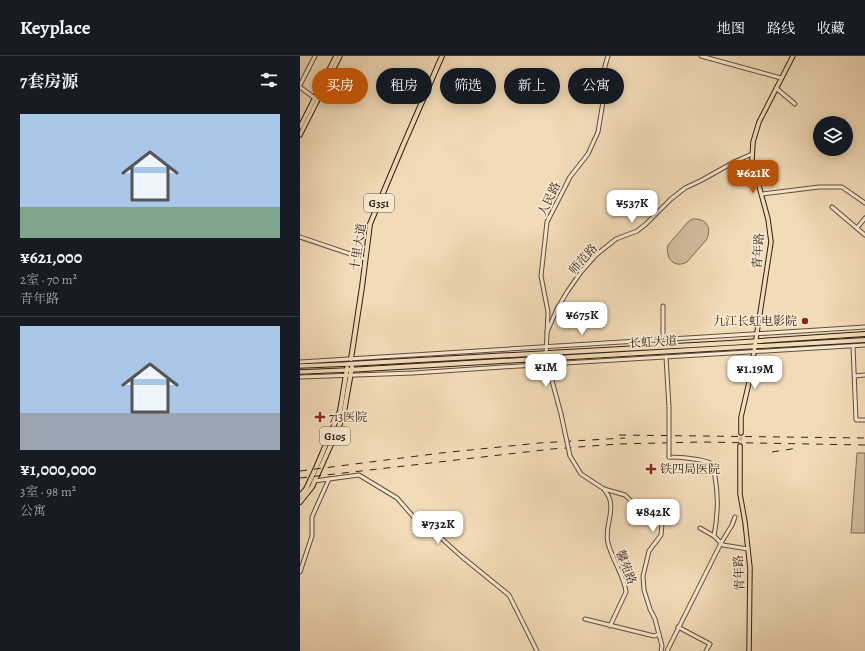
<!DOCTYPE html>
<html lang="zh">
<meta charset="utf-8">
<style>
:root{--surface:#171b24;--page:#20242c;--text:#f1f3f6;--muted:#9ea1a6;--line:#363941;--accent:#b45309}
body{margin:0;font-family:Alegreya,"Noto Serif SC",serif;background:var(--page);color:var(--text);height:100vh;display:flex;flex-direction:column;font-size:15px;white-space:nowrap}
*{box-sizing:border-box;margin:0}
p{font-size:13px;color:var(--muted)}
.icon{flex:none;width:22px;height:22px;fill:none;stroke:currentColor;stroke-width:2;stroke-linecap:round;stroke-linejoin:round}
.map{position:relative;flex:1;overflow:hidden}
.panel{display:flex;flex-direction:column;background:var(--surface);width:300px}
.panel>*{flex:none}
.top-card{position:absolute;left:12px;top:12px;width:380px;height:36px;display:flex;gap:8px}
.buttons{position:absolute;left:513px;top:60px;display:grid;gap:8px}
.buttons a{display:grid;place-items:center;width:40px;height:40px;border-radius:50%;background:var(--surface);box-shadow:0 2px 10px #0003;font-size:20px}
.price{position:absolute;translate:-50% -34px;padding:0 9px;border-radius:8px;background:#fff;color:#222;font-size:13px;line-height:26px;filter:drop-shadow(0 1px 2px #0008)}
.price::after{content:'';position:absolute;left:50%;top:24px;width:12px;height:9px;margin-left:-6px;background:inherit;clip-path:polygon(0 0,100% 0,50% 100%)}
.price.active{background:var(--accent);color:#fff}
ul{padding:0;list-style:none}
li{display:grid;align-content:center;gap:8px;height:212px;padding:0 20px}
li+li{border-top:1px solid var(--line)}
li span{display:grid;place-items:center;height:124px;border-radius:0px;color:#555}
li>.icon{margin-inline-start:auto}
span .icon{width:72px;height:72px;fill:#fffc;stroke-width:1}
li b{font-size:17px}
h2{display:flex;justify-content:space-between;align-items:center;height:48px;padding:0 20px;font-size:17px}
.chip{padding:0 14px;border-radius:18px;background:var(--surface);box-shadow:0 2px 10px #0003;font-size:14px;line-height:36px}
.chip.active{background:var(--accent);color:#fff}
header{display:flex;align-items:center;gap:24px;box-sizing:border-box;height:56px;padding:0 20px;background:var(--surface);border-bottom:1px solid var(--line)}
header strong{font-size:19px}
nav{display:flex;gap:22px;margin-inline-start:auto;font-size:14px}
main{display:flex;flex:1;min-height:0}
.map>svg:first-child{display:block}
.grass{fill:#d1bb9c;stroke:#806d59}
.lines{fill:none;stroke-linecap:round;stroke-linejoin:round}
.major-tunnel{stroke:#cbb597;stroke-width:3.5;stroke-dasharray:3.5 2;stroke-linecap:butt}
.minor-casing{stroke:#604e3e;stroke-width:5}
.major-casing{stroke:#2f1f16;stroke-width:5.5}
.highway-casing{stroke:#2f1f16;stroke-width:6}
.minor{stroke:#f7e8d0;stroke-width:3}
.major{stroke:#f2dbb7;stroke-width:3.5}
.highway{stroke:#f2dbb7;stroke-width:4}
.rail{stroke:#2f1f16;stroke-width:1;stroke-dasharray:7 7;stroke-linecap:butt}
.minor-bridge-casing{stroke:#604e3e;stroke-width:5;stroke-linecap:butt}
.minor-bridge{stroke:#f7e8d0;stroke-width:3}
.poi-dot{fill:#8f2418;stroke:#f7e8d0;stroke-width:1.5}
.labels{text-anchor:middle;stroke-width:3.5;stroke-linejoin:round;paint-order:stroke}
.shield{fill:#f7e8d0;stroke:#6b5b4e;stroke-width:1}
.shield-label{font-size:11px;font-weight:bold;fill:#2f1f16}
.street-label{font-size:12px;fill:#2f1f16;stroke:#f7e8d0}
.poi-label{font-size:12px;fill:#2f1f16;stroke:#f7e8d0;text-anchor:start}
</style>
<header>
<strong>Keyplace</strong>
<nav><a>地图</a><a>路线</a><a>收藏</a></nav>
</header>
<main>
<section class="panel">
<h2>7套房源<svg class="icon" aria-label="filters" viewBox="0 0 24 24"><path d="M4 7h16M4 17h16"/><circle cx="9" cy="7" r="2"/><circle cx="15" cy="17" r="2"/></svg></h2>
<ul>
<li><span style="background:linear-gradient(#a9c7e8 75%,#7fa58c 0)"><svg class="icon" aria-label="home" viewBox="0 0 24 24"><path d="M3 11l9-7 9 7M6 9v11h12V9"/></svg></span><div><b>¥621,000</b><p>2室 · 70 m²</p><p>青年路</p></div></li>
<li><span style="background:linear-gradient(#a9c7e8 70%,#9aa5b1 0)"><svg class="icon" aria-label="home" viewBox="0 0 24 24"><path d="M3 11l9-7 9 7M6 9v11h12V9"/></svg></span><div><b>¥1,000,000</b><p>3室 · 98 m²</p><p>公寓</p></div></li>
</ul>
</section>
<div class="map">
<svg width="565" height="595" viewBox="0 0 565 595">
<rect width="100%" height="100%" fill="#f2dbb7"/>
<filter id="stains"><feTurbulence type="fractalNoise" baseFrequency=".005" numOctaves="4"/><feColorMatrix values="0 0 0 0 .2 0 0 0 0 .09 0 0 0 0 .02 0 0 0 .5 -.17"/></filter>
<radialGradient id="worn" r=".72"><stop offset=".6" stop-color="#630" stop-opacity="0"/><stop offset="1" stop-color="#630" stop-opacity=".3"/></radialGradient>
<g class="grass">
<path d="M392,163c14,-1 20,8 15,20l-20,23c-13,7 -22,-4 -19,-17l20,-23z"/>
<path d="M557,397h8v80h-14z"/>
</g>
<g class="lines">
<path class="major-tunnel" d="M440,390l1,-13"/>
<defs>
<g id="minor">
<path d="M401,0l80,22"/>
<path d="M0,29l15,-29"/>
<path d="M0,31l16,12"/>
<path d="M476,32l19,16"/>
<path d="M462,138l57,-7h23l23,16"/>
<path d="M532,151l33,28"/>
<path d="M557,172l8,-10"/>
<path d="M0,181l65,22"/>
<path d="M363,250v33"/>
<path d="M247,276l10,-23 10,-17 14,-20 15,-17 20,-16 21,-8 9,-7 25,-25 14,-11 17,-8 32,-18 18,-8"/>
<path d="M553,290l3,74h9"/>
<path d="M246,299l2,-43 -7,-36 6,-54 23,-45 18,-23 10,-22 5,-30 2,-36 3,-10"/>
<path d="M366,301l3,50"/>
<path d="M0,306l565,-35"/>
<path d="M247,306l14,52"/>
<path d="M555,320l10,-1"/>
<path d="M0,321l113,-4 152,-10 300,-18"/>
<path d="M270,400l11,18 23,15 21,6 6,6 26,17 5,6 -1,11 -12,16 -6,25 1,14 6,19 5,10 7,27 -1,5"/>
<path d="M369,401c9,0 34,2 41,6 4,2 4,9 5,14 4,21 3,38 -1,59"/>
<path d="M14,425l45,-6 38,23 21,24 23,16 20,18 48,39 28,56"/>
<path d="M304,433c2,3 5,7 6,11 4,14 -6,28 -2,43 4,16 17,35 18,49l-16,34"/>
<path d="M400,472l14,8 9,9 25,4"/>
<path d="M0,516l12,-36v-19l17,-38"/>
<path d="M285,563l69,17 5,-2"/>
<path d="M378,571l32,17 -4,7"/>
<path d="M367,595l54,-108 11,-18 3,-8"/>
</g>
<g id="major">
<path d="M0,71l36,-71"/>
<path d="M0,79l40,-79"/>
<path d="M0,310l48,-2"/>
<path d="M0,316l47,-2"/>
<path d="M441,377v-16l9,-39 21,-136 -3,-23 -16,-59 1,-18 6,-20 34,-66"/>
<path d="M440,390v48l5,28 5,46 -1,83"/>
</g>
<g id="highway">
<path d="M51,303l11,-72 8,-63 32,-76 40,-92"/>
<path d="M48,308l382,-21 135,-9"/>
<path d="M47,314l518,-30"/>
<path d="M0,440l6,-7 10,-21 24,-57 7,-43"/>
<path d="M0,446l12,-15 26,-58 6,-17 8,-45"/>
</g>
</defs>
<use href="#minor" class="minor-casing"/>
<use href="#major" class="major-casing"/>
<use href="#highway" class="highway-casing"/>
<use href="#minor" class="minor"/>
<use href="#major" class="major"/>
<use href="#highway" class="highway"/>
<g class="rail">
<path d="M319,379l246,3"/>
<path d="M472,396l26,-4"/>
<path d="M0,415l141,-18 98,-10 86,-5"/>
<path d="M0,422l252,-29 66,-5 83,-2 164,3"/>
</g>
<defs>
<g id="minor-bridge">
<path d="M369,351v50"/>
<path d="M261,358l9,42"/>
</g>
</defs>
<use href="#minor-bridge" class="minor-bridge-casing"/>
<use href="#minor-bridge" class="minor-bridge"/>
</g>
<g class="poi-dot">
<circle cx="505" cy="265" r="4"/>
<path d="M18 355h4v4h4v4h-4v4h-4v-4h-4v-4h4z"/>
<path d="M349 407h4v4h4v4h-4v4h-4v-4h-4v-4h4z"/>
</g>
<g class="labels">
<g class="shield">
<rect x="64" y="138" width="30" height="18" rx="3"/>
<rect x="20" y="371" width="30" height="18" rx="3"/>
</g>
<g class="shield-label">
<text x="79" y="151">G351</text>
<text x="35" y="384">G105</text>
</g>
<g class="street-label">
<text transform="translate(249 143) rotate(-64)" y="4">人民路</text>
<text transform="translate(58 191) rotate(-81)" y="4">十里大道</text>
<text transform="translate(458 195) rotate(-86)" y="4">青年路</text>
<text transform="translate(283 203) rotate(-48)" y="4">师范路</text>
<text transform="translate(353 286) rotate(-3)" y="4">长虹大道</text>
<text transform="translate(326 511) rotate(69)" y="4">馨苑路</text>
<text transform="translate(439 517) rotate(-93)" y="4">青年路</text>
</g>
<g class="poi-label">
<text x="497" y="269" text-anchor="end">九江长虹电影院</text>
<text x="29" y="365">713医院</text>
<text x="360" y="417">铁四局医院</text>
</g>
</g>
<rect width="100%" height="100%" filter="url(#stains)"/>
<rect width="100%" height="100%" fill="url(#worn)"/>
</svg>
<div class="buttons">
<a><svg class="icon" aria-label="layers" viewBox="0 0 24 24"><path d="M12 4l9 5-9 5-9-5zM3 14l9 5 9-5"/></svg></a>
</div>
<b class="price active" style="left:453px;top:138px">¥621K</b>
<b class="price" style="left:332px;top:168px">¥537K</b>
<b class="price" style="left:282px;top:280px">¥675K</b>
<b class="price" style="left:246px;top:332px">¥1M</b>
<b class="price" style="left:455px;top:334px">¥1.19M</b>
<b class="price" style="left:353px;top:477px">¥842K</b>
<b class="price" style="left:138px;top:489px">¥732K</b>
<div class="top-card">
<a class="chip active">买房</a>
<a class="chip">租房</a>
<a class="chip">筛选</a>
<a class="chip">新上</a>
<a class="chip">公寓</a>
</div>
</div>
</main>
